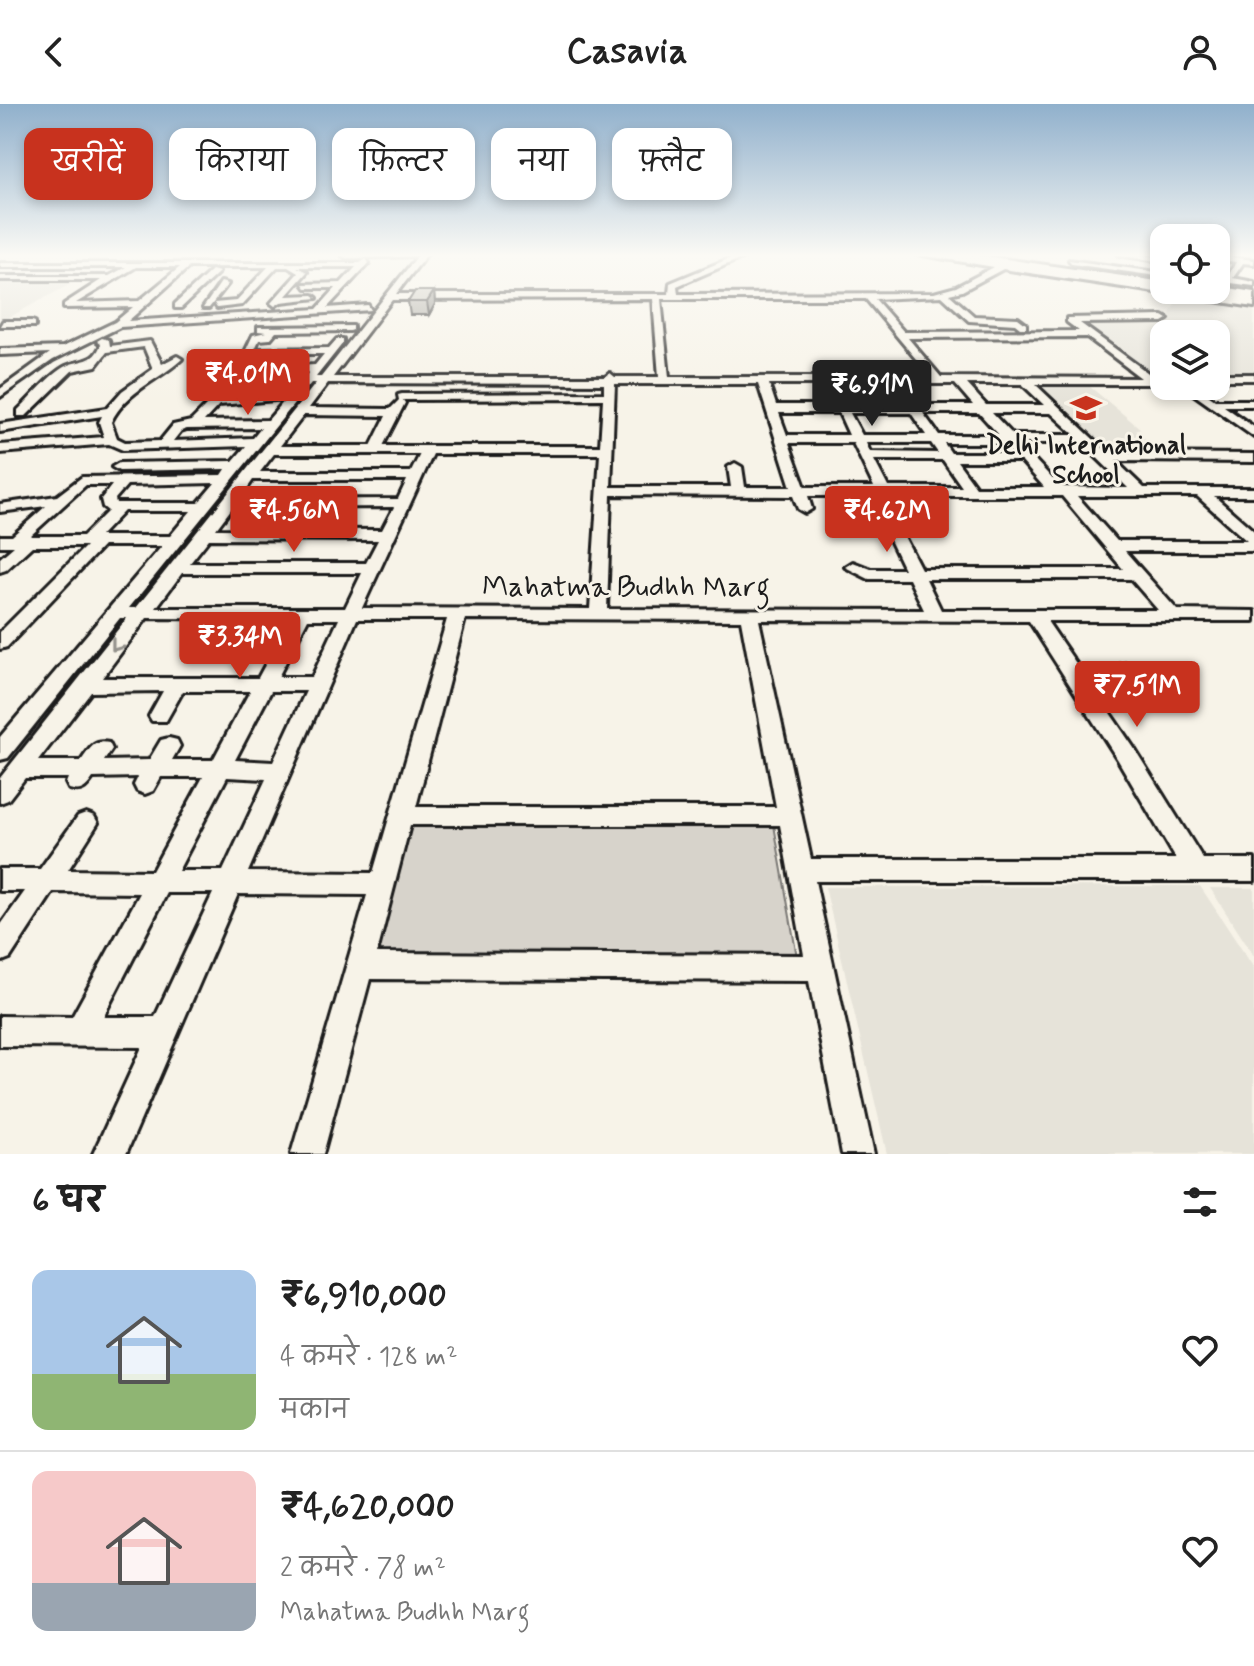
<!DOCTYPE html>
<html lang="hi">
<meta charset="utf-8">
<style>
:root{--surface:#fff;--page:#f2f2f2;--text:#222;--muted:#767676;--line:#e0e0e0;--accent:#c8321e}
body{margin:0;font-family:Mynerve,"Playpen Sans Deva",sans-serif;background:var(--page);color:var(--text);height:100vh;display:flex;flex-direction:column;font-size:30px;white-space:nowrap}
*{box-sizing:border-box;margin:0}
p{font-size:26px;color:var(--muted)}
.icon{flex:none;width:44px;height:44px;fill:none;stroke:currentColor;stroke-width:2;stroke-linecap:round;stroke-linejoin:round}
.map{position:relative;height:1050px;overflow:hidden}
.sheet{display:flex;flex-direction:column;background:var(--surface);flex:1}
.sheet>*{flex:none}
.hud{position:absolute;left:24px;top:24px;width:800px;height:72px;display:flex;gap:16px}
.controls{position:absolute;left:1150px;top:120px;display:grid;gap:16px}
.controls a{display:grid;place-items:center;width:80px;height:80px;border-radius:16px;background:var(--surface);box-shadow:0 4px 12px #0003;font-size:40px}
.price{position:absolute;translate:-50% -68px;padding:0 18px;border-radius:8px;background:var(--accent);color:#fff;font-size:26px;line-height:52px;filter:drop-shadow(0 2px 4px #0008)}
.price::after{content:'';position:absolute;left:50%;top:48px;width:24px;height:18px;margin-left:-12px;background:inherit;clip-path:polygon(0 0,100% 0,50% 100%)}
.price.active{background:#222;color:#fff}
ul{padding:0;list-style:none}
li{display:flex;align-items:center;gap:24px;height:200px;padding:0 32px}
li+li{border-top:2px solid var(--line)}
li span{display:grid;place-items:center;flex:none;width:224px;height:160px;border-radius:16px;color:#555}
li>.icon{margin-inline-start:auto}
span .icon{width:96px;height:96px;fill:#fffc;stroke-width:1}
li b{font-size:34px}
h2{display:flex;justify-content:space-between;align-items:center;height:96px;padding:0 32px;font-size:34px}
.pill{padding:0 28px;border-radius:16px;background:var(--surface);box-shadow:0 4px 12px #0003;font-size:28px;line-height:72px}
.pill.active{background:var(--accent);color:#fff}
header{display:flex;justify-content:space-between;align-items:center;height:104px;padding:0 32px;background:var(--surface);font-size:36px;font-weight:700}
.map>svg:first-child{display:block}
.built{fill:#e6e3d9}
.green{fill:#d7d3cb;stroke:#7a7874;stroke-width:2}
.water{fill:#aca9a2;stroke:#72716c;stroke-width:2}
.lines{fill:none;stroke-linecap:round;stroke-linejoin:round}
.minor-casing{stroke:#1c1c1c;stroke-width:6}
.major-casing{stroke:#1c1c1c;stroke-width:6}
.highway-casing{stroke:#1c1c1c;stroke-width:6}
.minor{fill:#f7f3e8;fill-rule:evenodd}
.major{fill:#f7f3e8;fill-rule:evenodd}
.highway{fill:#f7f3e8;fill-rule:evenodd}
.wall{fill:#a5a39c;stroke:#1c1c1c;stroke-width:2}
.shaded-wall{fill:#86857f;stroke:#1c1c1c;stroke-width:2}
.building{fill:#c0beb5;stroke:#1c1c1c;stroke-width:2}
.oneway{stroke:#94928c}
.labels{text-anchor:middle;stroke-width:6;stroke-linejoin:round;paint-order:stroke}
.far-poi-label{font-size:26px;font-weight:bold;fill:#1c1c1c;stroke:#f7f3e8}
.street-label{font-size:30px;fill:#1c1c1c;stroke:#f7f3e8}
</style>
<header><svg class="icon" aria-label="back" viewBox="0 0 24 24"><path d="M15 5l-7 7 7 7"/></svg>Casavia<svg class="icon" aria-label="person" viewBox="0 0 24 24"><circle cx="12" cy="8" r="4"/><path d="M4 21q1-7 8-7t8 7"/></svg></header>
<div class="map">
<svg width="1254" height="1050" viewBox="0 0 1254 1050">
<rect width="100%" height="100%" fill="#f7f3e8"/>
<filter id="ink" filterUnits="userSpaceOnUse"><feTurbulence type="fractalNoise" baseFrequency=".0125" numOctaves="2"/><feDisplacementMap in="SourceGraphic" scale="16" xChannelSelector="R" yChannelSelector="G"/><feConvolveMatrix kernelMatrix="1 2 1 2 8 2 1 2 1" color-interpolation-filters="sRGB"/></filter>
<g filter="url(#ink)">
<g class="built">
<path d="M0,176h78l-72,39h-6z"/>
<path d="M1179,191l75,10v70h-38v-41h-52v42h-16l-82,-58h102z"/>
<path d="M1034,282h55l52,43 -6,1 25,22 -54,2z"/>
<path d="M1200,782l54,82v186h-367l-62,-267z"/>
<path d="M1210,784h44v68z"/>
</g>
<path class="green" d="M410,718l364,3 23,132 -422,-4z"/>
<path class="water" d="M1127,557c19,8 37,12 46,31l-8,11 -31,-3 -23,-17 -3,-13 6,-6z"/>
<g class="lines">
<defs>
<g id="minor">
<path d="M345,150h68l2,2 -68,2 -4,-2z"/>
<path d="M419,150h8l-31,40h273l1,-11 70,-29h11l-74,32 1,8 256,-1 22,-6 38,-20 -78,-13h20l318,47v6l-251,-38 -41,22 -13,3 25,22 44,2 8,6v4h-6l-5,-4 -46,-3 -27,-25 -67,3 29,33 175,-1 -12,-9v-4l96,-2 5,3 -5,3 -83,1 75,55h9v6h-129l73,69 146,1v8l-138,-1 28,27h110v8h-40l40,35v20h-129l52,59 77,1v10h-207l87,127 69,111h51v22h-439l59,273h-32l-33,-173 -439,-2 -47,175h-32l76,-259 -129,-1 -112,260h-33l49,-107 -142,-1v-30l72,1 68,-124 -87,-1 -43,66 -10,4v-36l25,-35h-25v-22h40l38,-53 8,-3 8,3 4,7 -30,47 84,1 51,-94h-42l-8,14 -8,3 -8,-3 -3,-6 4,-8 -45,1c-7,10 -11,15 -24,11l-3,-6 2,-5h-43l-17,22 -8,3v-25l127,-160h-7l-112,140 -8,2v-23l162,-191h-59l-96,101 -7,2v-17l86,-86h-54l-26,24 -6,2v-14l14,-12h-14v-10h12l34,-30 -46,6v-8l57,-8 25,-19 140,-2 4,-6 -107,2 -7,-4 7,-4 114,-2 13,-15 -123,4 -14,-6 -109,9v-8l104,-8 -5,-15 3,-6 -102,16v-8l107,-16 15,-17 31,-22 -9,-22 -37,5 -11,14 -24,5 -46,45h-8v-6c12,-11 33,-37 48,-44 15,-7 28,-2 35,-22l-4,-3 5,-3 7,2 1,6 40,-5 12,23 15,-8 5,3c-24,22 -55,31 -71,63l6,16 8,4 35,-1 13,-16 18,-4 21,-21 80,-8 17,-20 -107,5 -5,-3 5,-3 113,-6 9,-11h-80l9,-19 13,-3 -8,-1v-4l95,-1v4l-3,1 -74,1 -6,7 -11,1 -4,9 74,-1 8,-9h6v4l-27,34h5zM653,195l6,78h-44l-5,-4 -5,4h-272l59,-77zM661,195h205l65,78h-33l-6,-3 -5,3h-218zM1087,233l54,41 -200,-1 -33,-39zM311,279h5l-180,225h-7zM328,279l276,1v9l-202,1 -4,1 1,5 -9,9 -81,-1zM615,280h143l33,103h-46l-3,-20 -7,-4 -7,4 3,20h-120zM769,280h56l10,21h-59zM836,280h55l15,21h-59zM902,280h53l18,21h-55zM967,280h55l22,21h-58zM286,295l-18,21 -64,1 15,-16zM603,295l-3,47h-217l22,-43 -2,-3zM779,309h60l10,22h-62zM850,309h61l15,22h-64zM923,309h56l20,22h-60zM992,309h59l24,22h-62zM304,311l82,1 -15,30h-91zM261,324l-8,10 -80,3 8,-10 6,-2zM789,339h64l21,44h-69zM866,339h65l7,10 -68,-1zM944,339h62l9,10h-64zM1019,339h63l46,45 -68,-1zM274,350h146l-9,18h-151zM433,350h167l-10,155 -228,-1zM874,356h69l19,27h-74zM957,357h64l23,26h-68zM253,376h154l-9,19 -159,1zM215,379l-17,20h-82l-1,-4 12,-14zM86,381h26l-11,14 2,8 5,4 -25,25h-53zM611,391l182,1 5,13 7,4 7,-4 -4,-13h61l35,73h-33l-18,-7 -8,5 24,12h40l15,31 -317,-1zM883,392h179l61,73h-202zM1077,392h120l50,45h-130zM394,403l-12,23 -166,-1 16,-21zM124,407h67l-21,25h-70zM209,435l169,1 -12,23h-176zM182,469h180l-17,35h-189zM926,475h205l27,31h-217zM147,514l143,1 -32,59h-156zM308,515h31l-27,58h-34zM357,515h90l-74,254 -125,-1zM465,515l276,1 35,187h-360zM759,516l270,1 89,139 58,99h-365zM163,587l-14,25 3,5h14l17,-30h67l-37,69h-41l8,-14 -3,-6 -8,-2 -8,2 -12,20 -45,1 8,-12 -3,-6c-16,-4 -20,7 -28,18h-43l53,-69zM271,587h35l-33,71 -38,-2zM227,673l39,2 -43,92h-45zM410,721h370l24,130 -427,-2zM167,789h46l-58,124h-52z"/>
<path d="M1134,150l30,4v4l-45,-7z"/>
<path d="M1216,151l38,5v4l-11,-1 -10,15 21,4v4l-23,-3 -6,9h-6l17,-30 -20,-3z"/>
<path d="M366,155l3,4 -42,45 41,-3 3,5 -251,17 -67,33 -53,37v-8l50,-36 -50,2v-6l63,-2 52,-25 18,-15 -69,1v-4l37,-24h-101v-4h109l17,-9h-126v-4h360zM136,163h44l-41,34 -63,2zM189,163h79l-32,34 -22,2 3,5 25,-3 35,-38h11l10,6 -27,30 4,3 6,-4 36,-4 -4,-3 -27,1 21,-24 -10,-5h59l-15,16 -38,1 3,4h30l-19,21 -189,12z"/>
<path d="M1069,156l95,13v4l-92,-13z"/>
<path d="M212,166l7,2 -38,36h-6v-4z"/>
<path d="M221,178l7,2 -19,24h-6z"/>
<path d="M32,217l3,1v4h-35l3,-5z"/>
<rect x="1216" y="270" width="38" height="6"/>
<path d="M1182,282h13l20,14h39v6h-30l30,21v10z"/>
</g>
<g id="major">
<path d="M935,150h23l87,15 -5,3z"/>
<path d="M1216,182l38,6v6l-42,-7z"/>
</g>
<g id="highway">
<path d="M943,150h28l193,28v8z"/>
<path d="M1187,186h29l38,5v8l-61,-9z"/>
</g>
</defs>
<use href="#minor" class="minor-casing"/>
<use href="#major" class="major-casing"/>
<use href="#highway" class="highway-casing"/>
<use href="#minor" class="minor"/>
<use href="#major" class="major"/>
<use href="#highway" class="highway"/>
</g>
<path class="wall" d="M434,187l1,13 -6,11h-19l-2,-13z"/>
<path class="shaded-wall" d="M434,187l1,13 -6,11 -2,-13z"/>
<path class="building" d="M415,187h19l-7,11h-19z"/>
<defs><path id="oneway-chevron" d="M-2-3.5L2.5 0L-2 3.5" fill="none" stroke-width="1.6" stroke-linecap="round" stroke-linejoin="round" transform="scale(2)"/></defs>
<use class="oneway" href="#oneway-chevron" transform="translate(116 542) rotate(128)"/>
</g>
<linearGradient id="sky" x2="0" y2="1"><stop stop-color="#90b0cc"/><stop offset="0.51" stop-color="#fbfaf5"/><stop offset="1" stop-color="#fbfaf5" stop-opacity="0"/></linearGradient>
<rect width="1254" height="297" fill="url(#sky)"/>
<defs>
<symbol id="school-bare" viewBox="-9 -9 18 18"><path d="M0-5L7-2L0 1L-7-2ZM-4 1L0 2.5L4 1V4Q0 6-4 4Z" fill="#c8321e" stroke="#f7f3e8" stroke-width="2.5" paint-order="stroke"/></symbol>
</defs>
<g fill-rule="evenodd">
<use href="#school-bare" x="1064" y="282" width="44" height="44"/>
</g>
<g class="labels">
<g class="far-poi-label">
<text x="1086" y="349">Delhi International<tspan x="1086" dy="30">School</tspan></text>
</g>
<g class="street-label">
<text x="626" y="492">Mahatma Budhh Marg</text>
</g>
</g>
</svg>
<div class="controls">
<a><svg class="icon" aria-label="locate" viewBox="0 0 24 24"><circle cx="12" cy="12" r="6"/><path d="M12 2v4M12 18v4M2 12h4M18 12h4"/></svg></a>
<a><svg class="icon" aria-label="layers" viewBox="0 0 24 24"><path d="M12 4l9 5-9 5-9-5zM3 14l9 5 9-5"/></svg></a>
</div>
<b class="price" style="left:248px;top:313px">₹4.01M</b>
<b class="price active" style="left:872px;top:324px">₹6.91M</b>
<b class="price" style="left:294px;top:450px">₹4.56M</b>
<b class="price" style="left:887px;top:450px">₹4.62M</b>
<b class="price" style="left:240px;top:576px">₹3.34M</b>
<b class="price" style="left:1137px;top:625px">₹7.51M</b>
<div class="hud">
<a class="pill active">खरीदें</a>
<a class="pill">किराया</a>
<a class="pill">फ़िल्टर</a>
<a class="pill">नया</a>
<a class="pill">फ़्लैट</a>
</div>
</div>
<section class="sheet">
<h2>6 घर<svg class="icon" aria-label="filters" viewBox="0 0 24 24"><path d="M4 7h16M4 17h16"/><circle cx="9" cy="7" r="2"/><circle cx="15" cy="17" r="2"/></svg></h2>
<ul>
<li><span style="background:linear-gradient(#a9c7e8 65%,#8fb573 0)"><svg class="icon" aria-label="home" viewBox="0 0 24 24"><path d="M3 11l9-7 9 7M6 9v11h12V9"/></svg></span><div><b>₹6,910,000</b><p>4 कमरे · 128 m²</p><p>मकान</p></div><svg class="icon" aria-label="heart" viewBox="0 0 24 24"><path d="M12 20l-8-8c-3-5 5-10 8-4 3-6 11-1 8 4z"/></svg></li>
<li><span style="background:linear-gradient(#f6c9c9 70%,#9aa5b1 0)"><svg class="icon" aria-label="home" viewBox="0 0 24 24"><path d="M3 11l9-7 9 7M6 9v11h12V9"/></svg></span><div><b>₹4,620,000</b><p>2 कमरे · 78 m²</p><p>Mahatma Budhh Marg</p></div><svg class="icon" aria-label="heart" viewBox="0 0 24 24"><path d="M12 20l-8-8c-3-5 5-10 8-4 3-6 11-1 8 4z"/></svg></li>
</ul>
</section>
